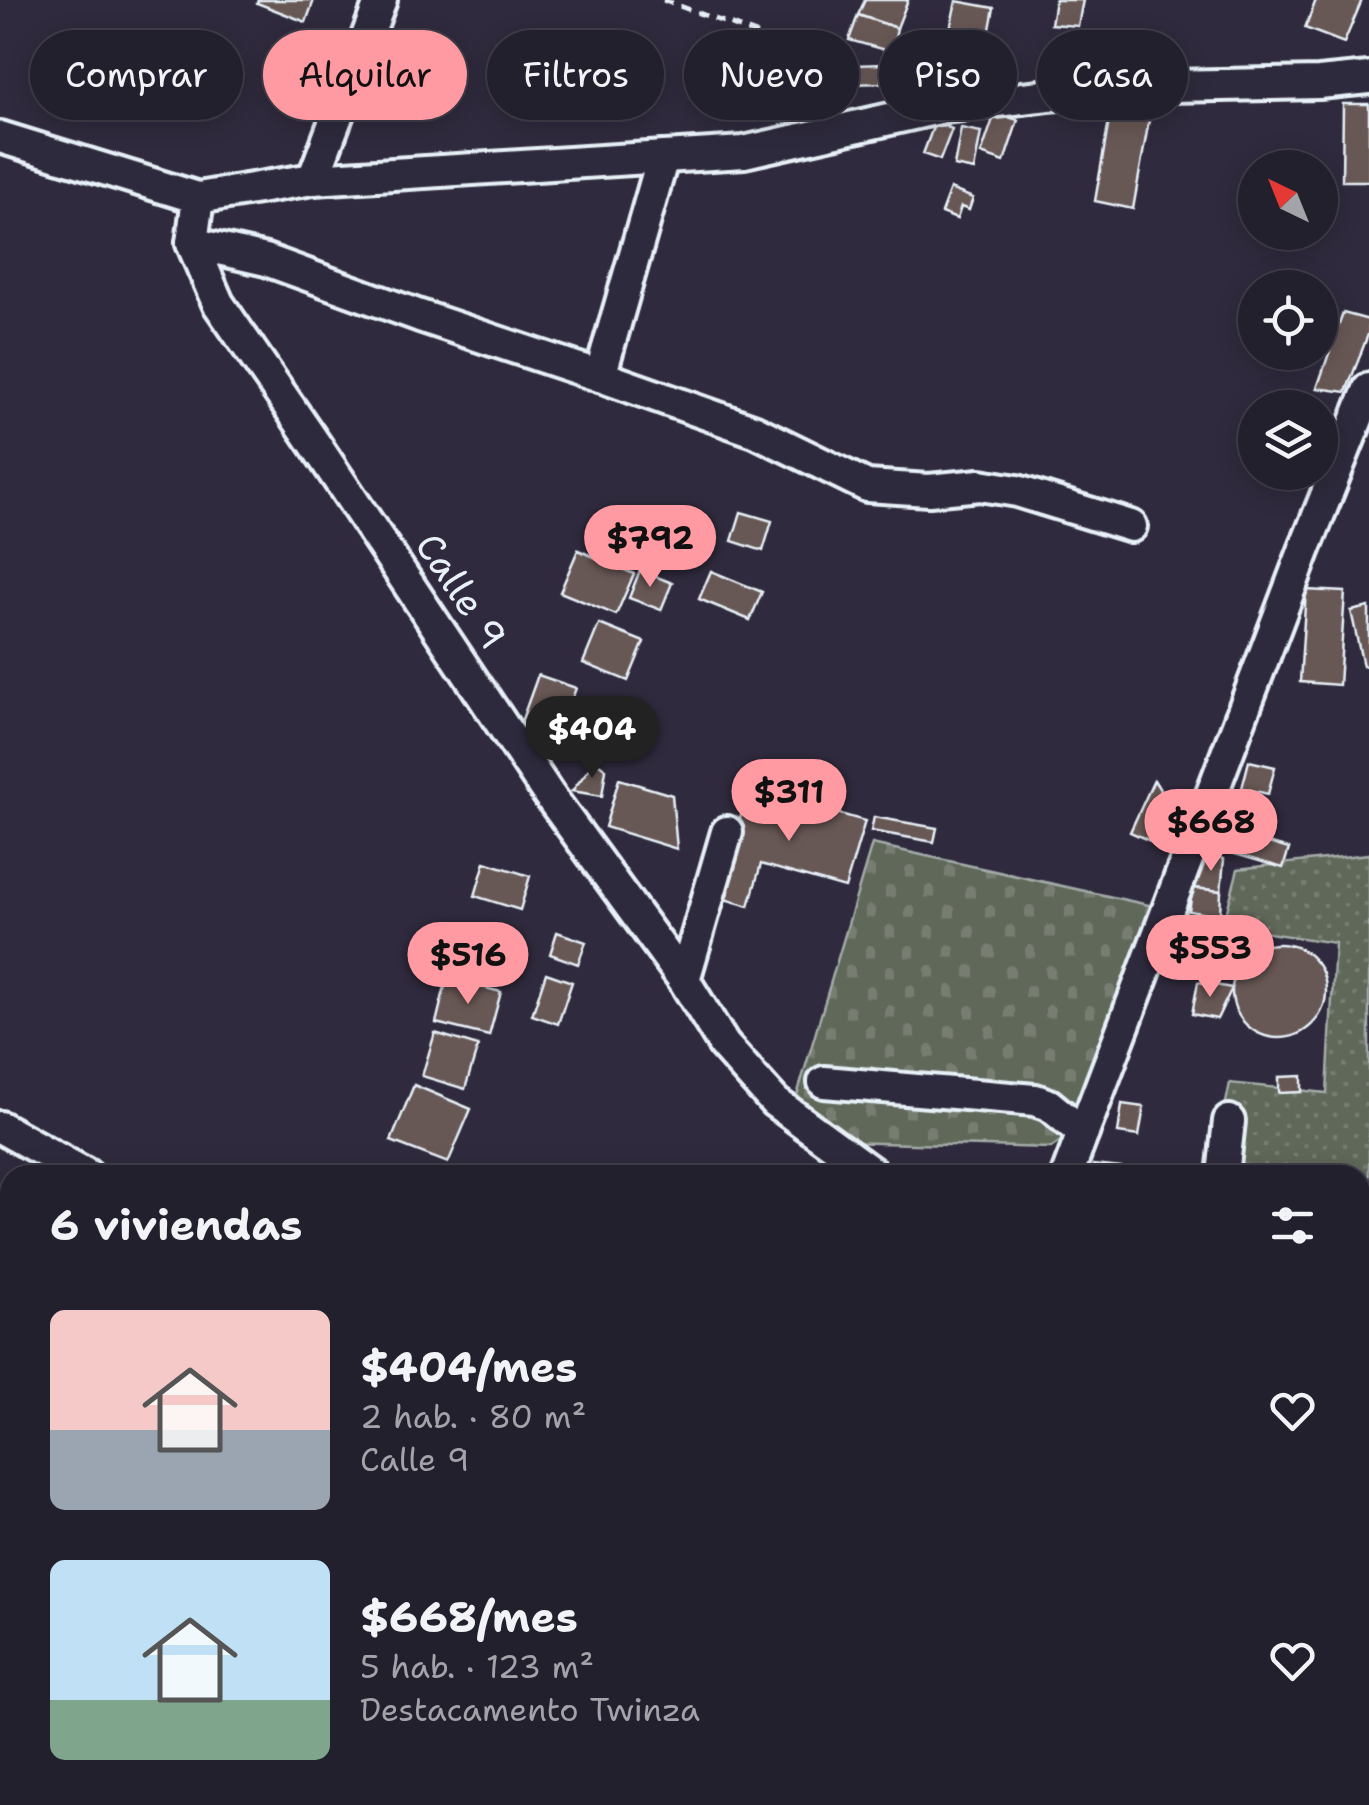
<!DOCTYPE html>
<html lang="es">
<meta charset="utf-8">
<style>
:root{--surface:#23202e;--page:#2b2836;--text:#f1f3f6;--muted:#a3a3aa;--line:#403e4a;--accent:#ff9aa2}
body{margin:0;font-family:"Shantell Sans",sans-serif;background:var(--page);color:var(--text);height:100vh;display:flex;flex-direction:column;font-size:38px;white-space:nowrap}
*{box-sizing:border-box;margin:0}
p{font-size:32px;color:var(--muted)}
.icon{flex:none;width:55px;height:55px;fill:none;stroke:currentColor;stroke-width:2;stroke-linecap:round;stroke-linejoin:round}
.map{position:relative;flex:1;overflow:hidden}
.details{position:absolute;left:0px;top:1165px;width:1370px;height:640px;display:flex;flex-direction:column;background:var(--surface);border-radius:30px 30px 0 0;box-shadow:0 5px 25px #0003,0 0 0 2px var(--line)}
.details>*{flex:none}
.banner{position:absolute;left:30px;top:30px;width:1310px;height:90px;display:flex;gap:20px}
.needle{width:65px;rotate:317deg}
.buttons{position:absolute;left:1238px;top:150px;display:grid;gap:20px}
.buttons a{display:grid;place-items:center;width:100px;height:100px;border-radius:50%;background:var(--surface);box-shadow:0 5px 25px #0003,0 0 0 2px var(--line);font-size:50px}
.price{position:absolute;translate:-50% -85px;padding:0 22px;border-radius:35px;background:var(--accent);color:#111;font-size:32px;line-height:65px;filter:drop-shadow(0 2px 5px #0008)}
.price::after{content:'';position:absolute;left:50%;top:60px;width:30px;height:22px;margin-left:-15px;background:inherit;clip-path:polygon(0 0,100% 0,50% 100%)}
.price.on{background:#222;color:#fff}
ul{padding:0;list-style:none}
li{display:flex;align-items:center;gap:30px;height:250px;padding:0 50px}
li span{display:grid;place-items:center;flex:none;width:280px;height:200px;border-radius:15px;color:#555}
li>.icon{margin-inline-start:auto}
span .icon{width:120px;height:120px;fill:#fffc;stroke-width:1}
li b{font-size:42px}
h2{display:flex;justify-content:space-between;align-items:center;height:120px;padding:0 50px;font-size:42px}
.chip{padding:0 35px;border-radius:45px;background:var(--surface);box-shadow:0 5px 25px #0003,0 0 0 2px var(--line);font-size:35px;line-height:90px}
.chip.on{background:var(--accent);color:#111}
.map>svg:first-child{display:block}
.cemetery{fill:url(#cemetery-stones);stroke:#a4aca9;stroke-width:2.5}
.park{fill:url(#park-dots);stroke:#a4aca9;stroke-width:2.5}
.building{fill:#675855;stroke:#e8f1f8;stroke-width:2.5}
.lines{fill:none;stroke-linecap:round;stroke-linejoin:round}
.minor-casing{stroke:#e8f1f8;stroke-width:38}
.path{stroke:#e8f1f8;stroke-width:5;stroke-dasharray:10 8;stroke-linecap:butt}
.minor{stroke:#2f2a3d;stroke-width:30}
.labels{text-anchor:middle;stroke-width:8;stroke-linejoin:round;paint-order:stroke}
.street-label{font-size:38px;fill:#e8f1f8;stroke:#2f2a3d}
</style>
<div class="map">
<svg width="1369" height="1805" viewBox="0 0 1369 1805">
<defs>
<pattern id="cemetery-stones" width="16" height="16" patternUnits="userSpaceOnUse" patternTransform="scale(2.5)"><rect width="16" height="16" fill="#61675a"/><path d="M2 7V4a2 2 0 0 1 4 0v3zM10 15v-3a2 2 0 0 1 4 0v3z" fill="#787d72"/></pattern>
<pattern id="park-dots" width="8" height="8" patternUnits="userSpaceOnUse" patternTransform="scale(2.5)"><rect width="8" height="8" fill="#61675a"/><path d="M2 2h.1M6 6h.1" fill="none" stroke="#787d72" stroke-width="1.8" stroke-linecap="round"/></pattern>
</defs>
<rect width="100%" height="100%" fill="#2f2a3d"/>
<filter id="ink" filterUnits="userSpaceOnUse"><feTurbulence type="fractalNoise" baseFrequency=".01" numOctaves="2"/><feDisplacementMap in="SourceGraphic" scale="20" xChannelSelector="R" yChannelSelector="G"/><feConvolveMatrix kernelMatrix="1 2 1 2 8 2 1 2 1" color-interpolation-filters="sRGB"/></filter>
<g filter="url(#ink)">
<path class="cemetery" d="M872,844l281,62 -79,225 -23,17 -208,-6 -48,-40z"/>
<path class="park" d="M1369,854v951h-284l2,-10h273v-620h-149l19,-92 97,10 8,-150 -112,-17 15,-57z"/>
<g class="building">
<path d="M258,0h56l-8,22 -49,-19z"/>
<path d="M865,0h43l-11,28 -39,-13z"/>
<path d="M1055,0h28l-5,26 -27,-2z"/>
<path d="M1316,0h46l-18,43 -39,-15z"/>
<path d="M956,1l38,7 -9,47 -39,-7z"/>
<path d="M858,15l39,13 -5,24 -43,-12z"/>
<path d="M882,64l-1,19 -29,1 3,-19z"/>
<path d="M787,66l37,16 -9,17 -46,4z"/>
<path d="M1343,104h26v77h-27z"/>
<path d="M995,113l23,7 -14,42 -23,-8z"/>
<path d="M1110,115l39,5 -16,89 -38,-8z"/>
<path d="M935,122l17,7 -12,31 -17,-6z"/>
<path d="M961,128l20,4 -7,38 -20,-4z"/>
<path d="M950,189l23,9 -4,12 -8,-3 -4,12 -16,-6z"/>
<path d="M1343,313l26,7v12l-23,60 -29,-4z"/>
<path d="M741,512l31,9 -9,30 -31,-10z"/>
<path d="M578,550l56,24 -18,41 -56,-23z"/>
<path d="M640,570l32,13 -11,27 -32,-12z"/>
<path d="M711,571l51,21 -12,28 -51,-21z"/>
<path d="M1306,590l39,2 -6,93 -39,-3z"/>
<path d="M1369,607v58l-6,1 -12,-55z"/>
<path d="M599,624l45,18 -16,39 -45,-18z"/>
<path d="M538,675l38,13 -27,74 -29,-37z"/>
<path d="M595,761l11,8 -4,27 -30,-5z"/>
<path d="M1249,761l26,6 -7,27 -26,-6z"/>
<path d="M619,779l53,16 5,54 -72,-22z"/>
<path d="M1154,780l20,32 -15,33 -29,-13z"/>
<path d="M749,788l116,33 -20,67 -84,-24 -12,42 -32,-9z"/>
<path d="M874,817l63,11 -3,14 -63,-11z"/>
<path d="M1234,833l55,16 -6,19 -55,-16z"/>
<path d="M1207,853l17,6 -3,32 -28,-3z"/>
<path d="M485,862l45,14 -10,34 -45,-14z"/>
<path d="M1193,888l28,3 -1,25 -31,-5z"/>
<path d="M557,932l29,10 -8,22 -28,-10z"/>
<circle cx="1279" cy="991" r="47"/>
<path d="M546,973l26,9 -14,42 -26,-9z"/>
<path d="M447,978l54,14 -12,44 -53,-13z"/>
<path d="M1198,982l34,6 -15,31 -25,-5z"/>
<path d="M435,1033l43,13 -13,43 -43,-13z"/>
<path d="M1302,1076v16l-23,1v-16z"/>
<path d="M414,1085l57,24 -23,54 -57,-22z"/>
<path d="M1122,1104l22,3 -5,29 -21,-3z"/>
<path d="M1093,1165l30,3 -1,7h-30z"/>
<path d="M1369,1471v59h-1l-5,-58z"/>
</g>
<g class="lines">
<defs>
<g id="minor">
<path d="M0,137l198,61 115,-19 431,-27 199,-45 177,-20 199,-4 50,-5"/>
<path d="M313,179l68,-179"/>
<path d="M198,198l-6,45 26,60 97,141 234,351 135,185 40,65 51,57 100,73"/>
<path d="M192,243l74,17 154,56 180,60 155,55 112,55 62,4 51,-5 37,6 114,35"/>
<path d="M600,376l63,-219"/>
<path d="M684,980l43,-148"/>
<path d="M824,1082l211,18 14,5 34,28"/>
<path d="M0,1127l87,48"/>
<path d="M1067,1175l237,-624 65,-162"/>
<path d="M1223,1175l6,-54"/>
<path d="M1360,1427l9,-3"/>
<path d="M1163,1795l13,10"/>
<path d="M840,1805l4,-10"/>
</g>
</defs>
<use href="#minor" class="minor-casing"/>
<path class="path" d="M663,0l96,35"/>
<use href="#minor" class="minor"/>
</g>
</g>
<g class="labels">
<g class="street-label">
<text transform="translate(461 591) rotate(56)" y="13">Calle 9</text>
</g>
</g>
</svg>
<div class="buttons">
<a><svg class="needle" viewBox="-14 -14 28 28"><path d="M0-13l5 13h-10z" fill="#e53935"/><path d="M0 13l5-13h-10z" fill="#a3a3aa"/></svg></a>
<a><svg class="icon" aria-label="locate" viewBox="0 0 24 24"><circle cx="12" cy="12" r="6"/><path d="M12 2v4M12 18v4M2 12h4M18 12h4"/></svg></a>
<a><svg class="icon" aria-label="layers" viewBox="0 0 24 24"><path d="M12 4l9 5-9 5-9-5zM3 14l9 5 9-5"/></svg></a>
</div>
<b class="price" style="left:650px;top:590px">$792</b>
<b class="price on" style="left:592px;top:781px">$404</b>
<b class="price" style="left:789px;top:844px">$311</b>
<b class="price" style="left:1211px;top:874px">$668</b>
<b class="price" style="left:1210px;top:1000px">$553</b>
<b class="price" style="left:468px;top:1007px">$516</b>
<div class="banner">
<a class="chip">Comprar</a>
<a class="chip on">Alquilar</a>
<a class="chip">Filtros</a>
<a class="chip">Nuevo</a>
<a class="chip">Piso</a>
<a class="chip">Casa</a>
</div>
<section class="details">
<h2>6 viviendas<svg class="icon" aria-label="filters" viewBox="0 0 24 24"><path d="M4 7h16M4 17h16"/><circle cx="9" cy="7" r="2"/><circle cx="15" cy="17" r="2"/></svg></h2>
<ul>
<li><span style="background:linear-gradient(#f6c9c9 60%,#9aa5b1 0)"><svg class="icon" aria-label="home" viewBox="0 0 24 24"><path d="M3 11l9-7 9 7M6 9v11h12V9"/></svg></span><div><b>$404/mes</b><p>2 hab. · 80 m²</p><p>Calle 9</p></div><svg class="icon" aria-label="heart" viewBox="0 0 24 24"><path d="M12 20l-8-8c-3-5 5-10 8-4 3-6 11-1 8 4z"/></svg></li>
<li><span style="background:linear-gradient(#bfe0f5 70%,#7fa58c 0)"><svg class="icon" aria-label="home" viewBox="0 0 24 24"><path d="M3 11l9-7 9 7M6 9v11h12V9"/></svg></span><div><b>$668/mes</b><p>5 hab. · 123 m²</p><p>Destacamento Twinza</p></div><svg class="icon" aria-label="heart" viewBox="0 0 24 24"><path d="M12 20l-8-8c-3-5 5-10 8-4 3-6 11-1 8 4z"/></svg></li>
</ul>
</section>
</div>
